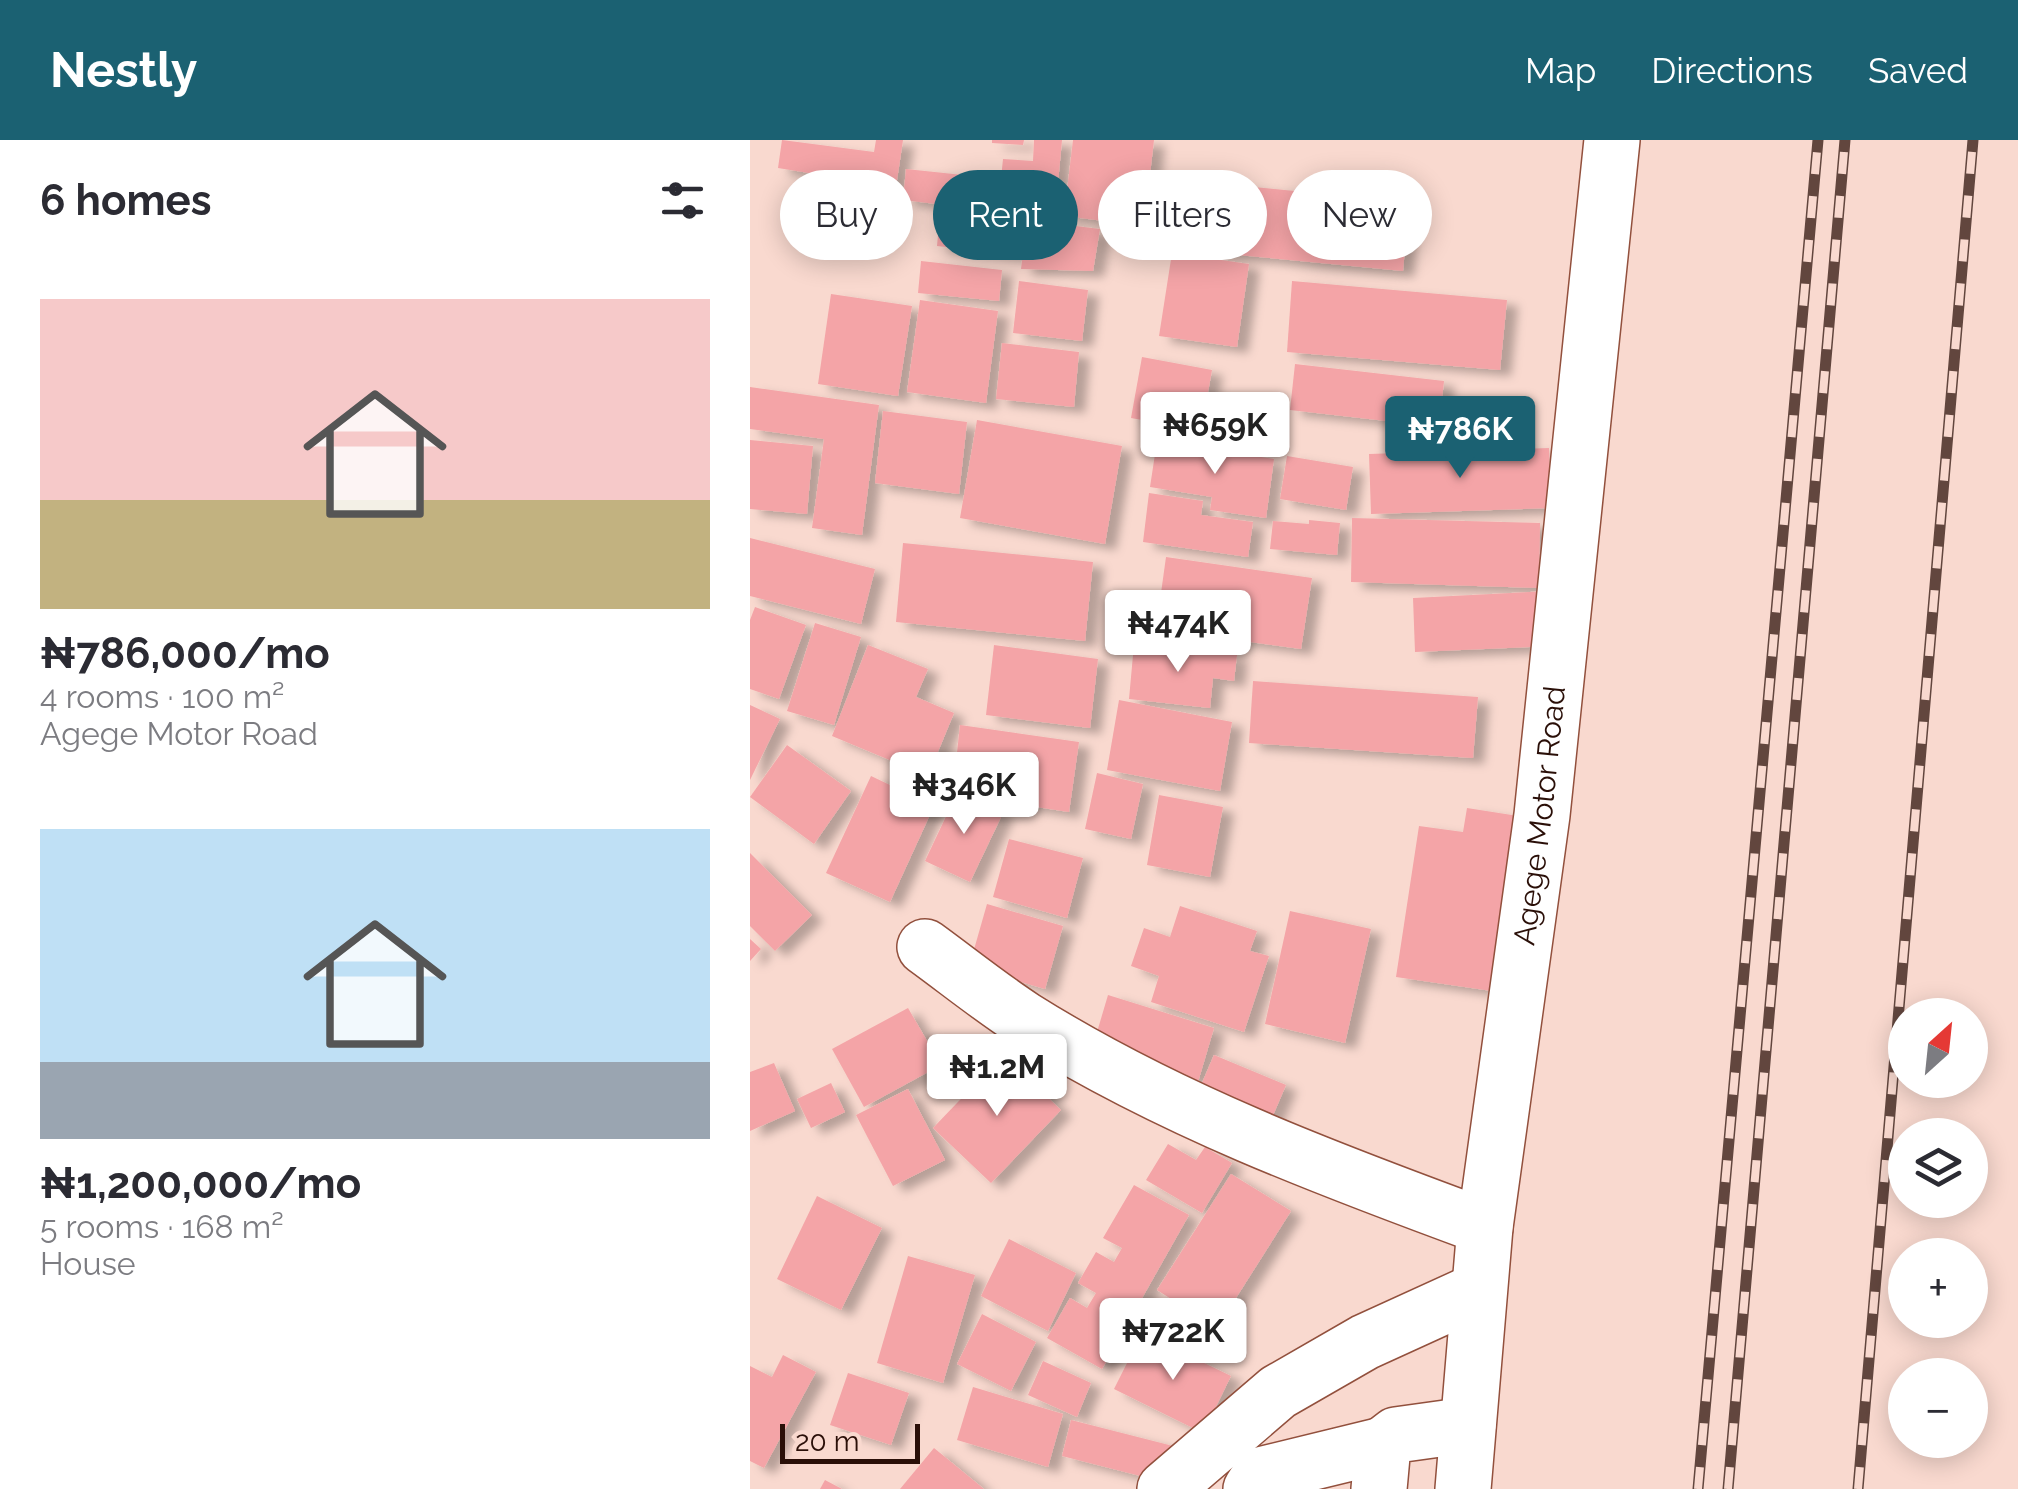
<!DOCTYPE html>
<meta charset="utf-8">
<style>
:root{--surface:#fff;--page:#f7f7f7;--text:#2b2b33;--muted:#7c7c81;--accent:#1b6172}
body{margin:0;font-family:Raleway,sans-serif;background:var(--page);color:var(--text);height:100vh;display:flex;flex-direction:column;font-size:38px;white-space:nowrap}
*{box-sizing:border-box;margin:0}
p{font-size:32px;color:var(--muted)}
.icon{flex:none;width:55px;height:55px;fill:none;stroke:currentColor;stroke-width:2;stroke-linecap:round;stroke-linejoin:round}
.map{position:relative;flex:1;overflow:hidden}
.drawer{display:flex;flex-direction:column;background:var(--surface);width:750px}
.drawer>*{flex:none}
.hud{position:absolute;left:30px;top:30px;width:950px;height:90px;display:flex;gap:20px}
.needle{width:65px;rotate:27deg}
.buttons{position:absolute;left:1138px;top:858px;display:grid;gap:20px}
.buttons a{display:grid;place-items:center;width:100px;height:100px;border-radius:50%;background:var(--surface);box-shadow:0 5px 25px #0003;font-size:50px}
.scale{position:absolute;left:30px;bottom:25px;width:140px;box-sizing:border-box;padding-left:10px;border:5px solid #2a0f08;border-top:0;font-size:28px;line-height:35px;white-space:nowrap;color:#2a0f08;-webkit-text-stroke:8px #f9d9cf;paint-order:stroke}
.price{position:absolute;translate:-50% -85px;padding:0 22px;border-radius:10px;background:#fff;color:#222;font-size:32px;line-height:65px;filter:drop-shadow(0 2px 5px #0008)}
.price::after{content:'';position:absolute;left:50%;top:60px;width:30px;height:22px;margin-left:-15px;background:inherit;clip-path:polygon(0 0,100% 0,50% 100%)}
.price.selected{background:var(--accent);color:#fff}
ul{padding:0;list-style:none}
li{display:grid;align-content:center;gap:20px;height:530px;padding:0 40px}
li span{display:grid;place-items:center;height:310px;border-radius:0px;color:#555}
li>.icon{margin-inline-start:auto}
span .icon{width:180px;height:180px;fill:#fffc;stroke-width:1}
li b{font-size:42px}
h2{display:flex;justify-content:space-between;align-items:center;height:120px;padding:0 40px;font-size:42px}
.pill{padding:0 35px;border-radius:45px;background:var(--surface);box-shadow:0 5px 25px #0003;font-size:35px;line-height:90px}
.pill.selected{background:var(--accent);color:#fff}
header{display:flex;align-items:center;gap:60px;box-sizing:border-box;height:140px;padding:0 50px;background:var(--accent);color:#fff}
header strong{font-size:48px}
nav{display:flex;gap:55px;margin-inline-start:auto;font-size:35px}
main{display:flex;flex:1;min-height:0}
.map>svg:first-child{display:block}
.building{fill:#f4a4a7;filter:url(#shadow)}
.lines{fill:none;stroke-linecap:round;stroke-linejoin:round}
.minor-casing{stroke:#92503d;stroke-width:58}
.major-casing{stroke:#92503d;stroke-width:58}
.minor{stroke:#fff;stroke-width:55}
.major{stroke:#fff;stroke-width:55}
.rail-casing{stroke:#62463e;stroke-width:11}
.rail{stroke:#f9d9cf;stroke-width:8;stroke-dasharray:22;stroke-linecap:butt}
.labels{text-anchor:middle;stroke-width:10;stroke-linejoin:round;paint-order:stroke}
.street-label{font-size:30px;fill:#2a0f08;stroke:#f9d9cf}
</style>
<header>
<strong>Nestly</strong>
<nav><a>Map</a><a>Directions</a><a>Saved</a></nav>
</header>
<main>
<section class="drawer">
<h2>6 homes<svg class="icon" aria-label="filters" viewBox="0 0 24 24"><path d="M4 7h16M4 17h16"/><circle cx="9" cy="7" r="2"/><circle cx="15" cy="17" r="2"/></svg></h2>
<ul>
<li><span style="background:linear-gradient(#f6c9c9 65%,#c2b280 0)"><svg class="icon" aria-label="home" viewBox="0 0 24 24"><path d="M3 11l9-7 9 7M6 9v11h12V9"/></svg></span><div><b>₦786,000/mo</b><p>4 rooms · 100 m²</p><p>Agege Motor Road</p></div></li>
<li><span style="background:linear-gradient(#bfe0f5 75%,#9aa5b1 0)"><svg class="icon" aria-label="home" viewBox="0 0 24 24"><path d="M3 11l9-7 9 7M6 9v11h12V9"/></svg></span><div><b>₦1,200,000/mo</b><p>5 rooms · 168 m²</p><p>House</p></div></li>
</ul>
</section>
<div class="map">
<svg width="1268" height="1349" viewBox="0 0 1268 1349">
<defs>
<filter id="shadow"><feDropShadow dx="11" dy="6" stdDeviation="5" flood-color="#0004"/></filter>
</defs>
<rect width="100%" height="100%" fill="#f9d9cf"/>
<g class="building">
<path d="M32,0l92,12 2,-12h27l-7,47 -118,-19z"/>
<path d="M242,0h32l-1,5 -31,-2z"/>
<path d="M284,0h28l-7,75 -57,-6 5,-50 30,2z"/>
<path d="M323,0h81l-10,86 -80,-10z"/>
<path d="M156,29l76,8 -4,32 -75,-9z"/>
<path d="M432,40l227,22 -6,69 -227,-22z"/>
<path d="M190,73l81,8 -4,34 -80,-9z"/>
<path d="M277,80l73,9 -7,42 -72,-2z"/>
<path d="M422,113l77,11 -12,83 -78,-11z"/>
<path d="M171,121l81,9 -3,31 -81,-8z"/>
<path d="M269,141l69,9 -6,51 -69,-8z"/>
<path d="M542,141l215,19 -7,70 -213,-18z"/>
<path d="M81,154l81,12 -14,90 -80,-12z"/>
<path d="M170,160l78,11 -12,92 -79,-11z"/>
<path d="M252,203l77,9 -5,55 -78,-8z"/>
<path d="M392,217l70,13 -11,61 -70,-13z"/>
<path d="M545,224l149,17 -5,46 -149,-17z"/>
<path d="M0,247l129,18 -17,130 -50,-7 12,-89 -74,-10z"/>
<path d="M133,271l84,11 -8,72 -84,-11z"/>
<path d="M227,280l145,26 -17,98 -145,-26z"/>
<path d="M0,300l63,6 -6,68 -57,-5z"/>
<path d="M407,301l117,18 -8,59 -56,-8 2,-13 -62,-10z"/>
<path d="M799,308l2,60 -180,6 -2,-60z"/>
<path d="M537,316l66,11 -7,43 -66,-11z"/>
<path d="M399,353l54,8 -2,14 52,7 -5,35 -105,-15z"/>
<path d="M602,378l188,5 -1,65 -188,-6z"/>
<path d="M559,380l31,3 -3,32 -67,-6 3,-28 36,3z"/>
<path d="M0,398l125,31 -14,55 -111,-28z"/>
<path d="M153,403l190,19 -8,79 -189,-19z"/>
<path d="M416,417l146,21 -11,71 -145,-20z"/>
<path d="M799,451l3,55 -137,6 -2,-54z"/>
<path d="M5,467l51,18 -27,74 -29,-10v-69z"/>
<path d="M65,483l46,14 -27,88 -47,-14z"/>
<path d="M384,504l103,11 -3,26 -21,-3 -3,30 -81,-9z"/>
<path d="M118,505l60,24 -12,28 38,16 -26,63 -96,-40z"/>
<path d="M244,505l104,14 -8,69 -104,-13z"/>
<path d="M503,541l225,16 -5,61 -224,-15z"/>
<path d="M369,560l113,22 -12,69 -113,-21z"/>
<path d="M0,565l30,14 -30,61z"/>
<path d="M210,585l119,17 -10,70 -59,-9 2,-15 -58,-8z"/>
<path d="M37,605l64,46 -37,53 -64,-47z"/>
<path d="M347,633l46,11 -12,55 -46,-10z"/>
<path d="M121,636l63,30 -44,96 -64,-29z"/>
<path d="M208,651l45,22 -33,69 -45,-21z"/>
<path d="M409,655l64,12 -13,70 -63,-12z"/>
<path d="M717,668l51,8 -26,175 -96,-14 23,-151 44,6z"/>
<path d="M259,699l74,19 -16,60 -74,-21z"/>
<path d="M0,713l62,62 -37,36 -25,-25z"/>
<path d="M237,764l76,22 -18,63 -76,-22z"/>
<path d="M430,766l77,25 -7,20 19,5 -25,76 -93,-30 8,-26 -28,-10 13,-38 26,9z"/>
<path d="M540,771l81,18 -26,114 -80,-19z"/>
<path d="M0,799l11,10 -11,12z"/>
<path d="M358,855l106,33 -16,54 -106,-33z"/>
<path d="M158,868l33,57 -77,42 -32,-58z"/>
<path d="M253,915l58,55 -70,73 -58,-55z"/>
<path d="M464,915l72,30 -18,42 -72,-30z"/>
<path d="M24,923l21,48 -45,20v-59z"/>
<path d="M81,943l14,29 -34,16 -14,-29z"/>
<path d="M158,949l37,71 -52,26 -37,-71z"/>
<path d="M418,1004l28,16 9,-13 27,16 -30,50 -56,-33z"/>
<path d="M481,1034l60,37 -74,117 -60,-38z"/>
<path d="M384,1045l55,30 -87,154 -55,-31 23,-40 17,10 9,-15 -18,-10 18,-31 18,10 8,-14 -19,-10z"/>
<path d="M67,1056l65,32 -41,82 -64,-31z"/>
<path d="M259,1099l67,34 -28,58 -67,-35z"/>
<path d="M158,1116l67,19 -32,108 -66,-20z"/>
<path d="M232,1174l54,28 -25,49 -54,-27z"/>
<path d="M392,1193l89,43 -28,57 -89,-44z"/>
<path d="M33,1215l33,17 -52,96 -14,-7v-95l22,11z"/>
<path d="M293,1221l48,22 -14,34 -49,-22z"/>
<path d="M98,1233l61,20 -18,52 -61,-20z"/>
<path d="M223,1247l90,27 -15,53 -91,-27z"/>
<path d="M321,1280l102,26 -9,36 -102,-26z"/>
<path d="M184,1308l50,41h-84z"/>
<path d="M75,1340l17,9h-22z"/>
</g>
<g class="lines">
<defs>
<g id="minor">
<path d="M175,807c33,24 65,50 99,72 143,90 303,150 461,208"/>
<path d="M415,1349l113,-97 87,-50 114,-52"/>
<path d="M501,1349l9,-14 123,-30"/>
<path d="M629,1349l4,-44 13,-10 72,-10"/>
</g>
<g id="major">
<path id="s1" d="M713,1349l22,-262 57,-412 70,-675"/>
</g>
</defs>
<use href="#minor" class="minor-casing"/>
<use href="#major" class="major-casing"/>
<use href="#minor" class="minor"/>
<use href="#major" class="major"/>
<defs>
<g id="rail">
<path d="M948,1349l120,-1349"/>
<path d="M978,1349l117,-1349"/>
<path d="M1108,1349l115,-1349"/>
</g>
</defs>
<use href="#rail" class="rail-casing"/>
<use href="#rail" class="rail"/>
</g>
<g class="labels">
<g class="street-label">
<text dy="10" stroke="none"><textPath href="#s1" startOffset="678">Agege Motor Road</textPath></text>
</g>
</g>
</svg>
<div class="buttons">
<a><svg class="needle" viewBox="-14 -14 28 28"><path d="M0-13l5 13h-10z" fill="#e53935"/><path d="M0 13l5-13h-10z" fill="#7c7c81"/></svg></a>
<a><svg class="icon" aria-label="layers" viewBox="0 0 24 24"><path d="M12 4l9 5-9 5-9-5zM3 14l9 5 9-5"/></svg></a>
<a>+</a>
<a>−</a>
</div>
<div class="scale">20 m</div>
<b class="price" style="left:465px;top:337px">₦659K</b>
<b class="price selected" style="left:710px;top:341px">₦786K</b>
<b class="price" style="left:428px;top:535px">₦474K</b>
<b class="price" style="left:214px;top:697px">₦346K</b>
<b class="price" style="left:247px;top:979px">₦1.2M</b>
<b class="price" style="left:423px;top:1243px">₦722K</b>
<div class="hud">
<a class="pill">Buy</a>
<a class="pill selected">Rent</a>
<a class="pill">Filters</a>
<a class="pill">New</a>
</div>
</div>
</main>
